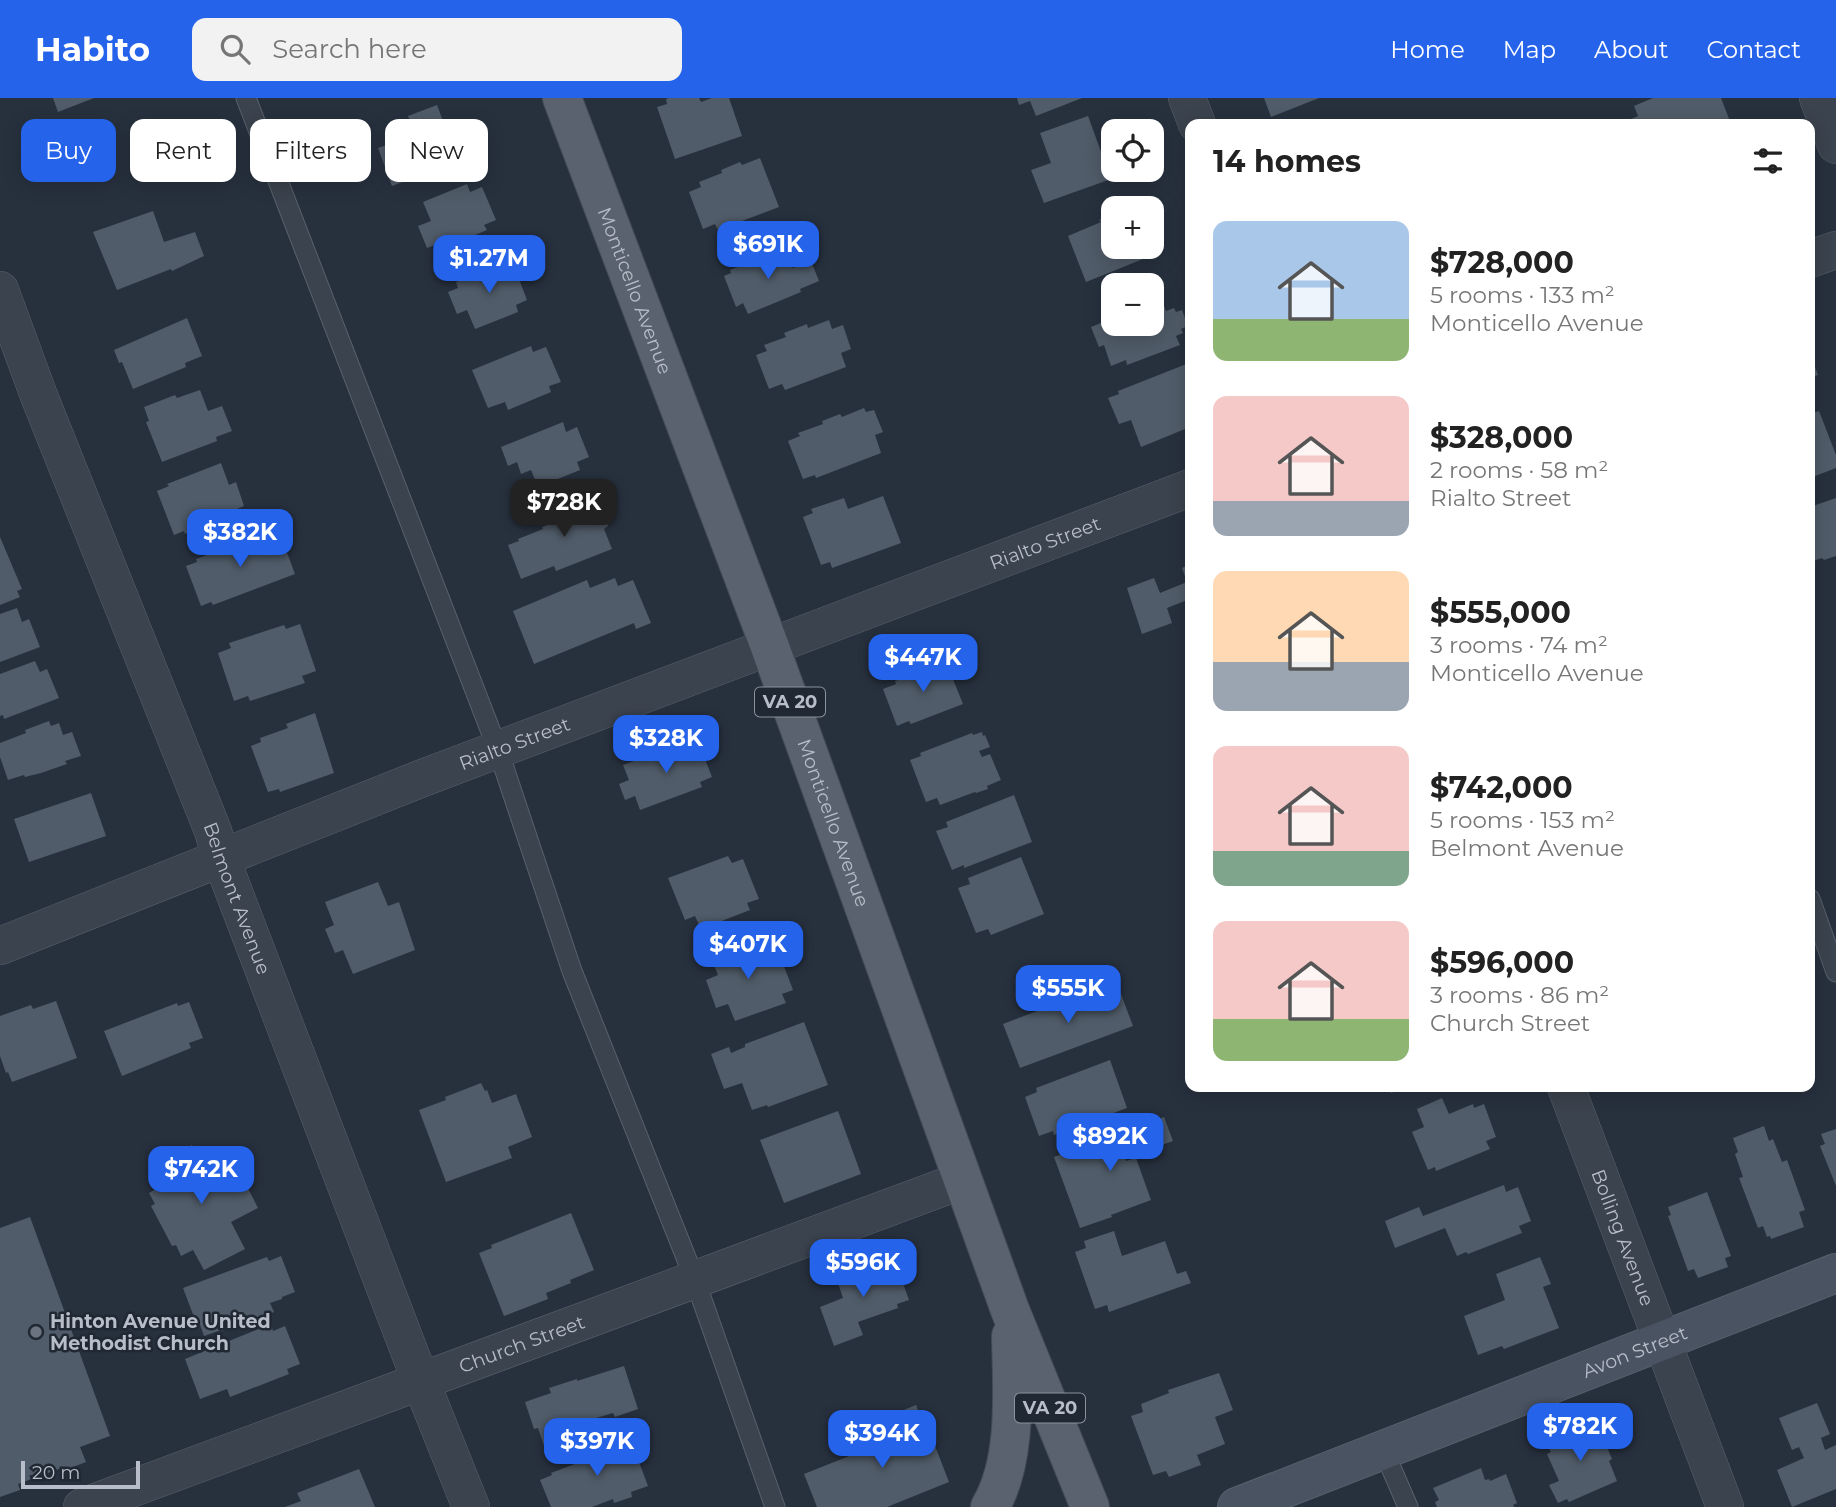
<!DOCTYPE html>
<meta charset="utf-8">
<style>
:root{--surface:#fff;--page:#f2f2f2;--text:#222;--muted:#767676;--accent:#2563eb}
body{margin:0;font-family:Montserrat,sans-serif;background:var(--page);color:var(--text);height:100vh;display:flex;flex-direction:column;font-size:26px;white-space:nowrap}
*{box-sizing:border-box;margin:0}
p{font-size:23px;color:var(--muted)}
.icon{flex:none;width:38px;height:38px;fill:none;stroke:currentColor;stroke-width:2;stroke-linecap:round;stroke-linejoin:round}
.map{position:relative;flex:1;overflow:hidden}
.drawer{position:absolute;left:1185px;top:21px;width:630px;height:973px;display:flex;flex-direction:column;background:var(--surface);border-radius:14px;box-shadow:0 4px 18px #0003}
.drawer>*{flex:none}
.guide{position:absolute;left:21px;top:21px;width:665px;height:63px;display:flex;gap:14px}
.fabs{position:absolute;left:1101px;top:21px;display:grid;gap:14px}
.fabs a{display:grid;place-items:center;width:63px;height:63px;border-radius:14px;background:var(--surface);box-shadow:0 4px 18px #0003;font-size:35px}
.scale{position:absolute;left:21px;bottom:18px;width:119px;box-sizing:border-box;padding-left:7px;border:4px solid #b7bec9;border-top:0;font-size:19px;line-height:24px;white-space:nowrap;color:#b7bec9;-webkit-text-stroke:5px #1f2833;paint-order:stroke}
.price{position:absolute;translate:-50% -60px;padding:0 16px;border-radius:14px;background:var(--accent);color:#fff;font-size:23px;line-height:46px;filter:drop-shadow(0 2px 4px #0008)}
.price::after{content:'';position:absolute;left:50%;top:42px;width:21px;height:16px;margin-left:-10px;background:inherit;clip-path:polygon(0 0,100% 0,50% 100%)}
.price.current{background:#222;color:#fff}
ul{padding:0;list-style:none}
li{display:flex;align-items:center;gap:21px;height:175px;padding:0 28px}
li span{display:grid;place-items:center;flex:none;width:196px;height:140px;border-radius:14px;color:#555}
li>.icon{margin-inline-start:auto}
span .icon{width:84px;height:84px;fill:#fffc;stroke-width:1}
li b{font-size:30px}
h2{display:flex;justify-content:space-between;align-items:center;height:84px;padding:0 28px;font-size:30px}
.chip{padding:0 24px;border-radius:14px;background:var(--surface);box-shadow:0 4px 18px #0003;font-size:24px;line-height:63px}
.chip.current{background:var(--accent);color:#fff}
header{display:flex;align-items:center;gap:42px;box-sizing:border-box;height:98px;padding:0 35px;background:var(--accent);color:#fff}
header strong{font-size:33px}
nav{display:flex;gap:38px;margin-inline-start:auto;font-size:24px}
.search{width:490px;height:63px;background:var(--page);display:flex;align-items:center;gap:18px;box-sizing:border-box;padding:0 24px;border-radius:14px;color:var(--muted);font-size:26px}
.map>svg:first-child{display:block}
.building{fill:#505c69}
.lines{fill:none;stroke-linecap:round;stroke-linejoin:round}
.service-casing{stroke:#58616c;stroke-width:21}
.minor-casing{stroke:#58616c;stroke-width:38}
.secondary-casing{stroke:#58616c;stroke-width:40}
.primary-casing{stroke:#444c57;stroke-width:40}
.service{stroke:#3b434e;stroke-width:19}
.minor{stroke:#3b434e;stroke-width:37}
.secondary{stroke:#495361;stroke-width:38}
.primary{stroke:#59626e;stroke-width:38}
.worship-dot{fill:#6b7280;stroke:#1f2833;stroke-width:2.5}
.labels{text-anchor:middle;stroke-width:5;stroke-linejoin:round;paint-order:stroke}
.shield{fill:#1f2833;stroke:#89919c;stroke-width:2}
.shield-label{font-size:18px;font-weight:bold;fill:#b7bec9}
.street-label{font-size:19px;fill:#b7bec9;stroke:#1f2833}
.poi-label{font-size:19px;font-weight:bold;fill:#b7bec9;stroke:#1f2833;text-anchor:start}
</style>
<header>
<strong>Habito</strong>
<div class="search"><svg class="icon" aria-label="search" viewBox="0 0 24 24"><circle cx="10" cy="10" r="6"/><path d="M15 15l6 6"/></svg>Search here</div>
<nav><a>Home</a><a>Map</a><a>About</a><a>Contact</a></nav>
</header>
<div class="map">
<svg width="1836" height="1409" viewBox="0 0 1836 1409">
<rect width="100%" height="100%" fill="#27313e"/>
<g class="building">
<path d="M53,0h41l-36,14z"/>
<path d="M669,0h30l2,4 11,-4h17l13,38 -67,23 -18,-52 10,-3 -1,-5z"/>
<path d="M1017,0h65l-46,18 -6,-15 -11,4z"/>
<path d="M1264,0h55l-48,19z"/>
<path d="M1653,0h68l10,26h-100l-2,-4 9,-4 -4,-10z"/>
<path d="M437,7l21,56 -66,25 -14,-38 37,-13 -7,-19z"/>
<path d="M1088,18l23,63 -67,24 -13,-33 20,-7 -11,-30z"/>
<path d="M760,60l19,49 -61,23 -3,-6 -12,5 -14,-37 12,-5 -2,-5 23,-9 -1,-3 19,-8 2,3z"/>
<path d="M467,86l3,8 12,-5 14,33 -12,5 3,5 -45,19 -2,-6 -13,5 -9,-22 13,-5 -8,-19z"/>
<path d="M153,113l11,31 31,-10 9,24 -32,15 -1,-2 -54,21 -24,-58z"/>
<path d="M1113,117v32h39v-7l4,10 -10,3 2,4 -62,25 -18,-46 33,-14 -2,-2z"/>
<path d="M784,150l8,20 19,-7 8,20 -19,8 1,3 -53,22 -5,-11 -7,4 -12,-31 7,-3 -1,-3z"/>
<path d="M501,166l2,6 11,-4 13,34 -11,5 2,7 -43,17 -8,-19 -10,4 -9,-22 10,-4 -2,-6z"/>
<path d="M1162,202l4,11 8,-3 2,4 6,-2 6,16 -7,3 2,4 -7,3 4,9 -53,20 -1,-5 -15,6 -7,-21 -5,2 -8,-20 22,-9v6h39v-20z"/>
<path d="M187,220l15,38 -17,7 1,4 -53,22 -11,-27 -3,1 -5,-13z"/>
<path d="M829,222l3,9 11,-4 8,24 -10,4 5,14 -61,23 -3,-6 -13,5 -13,-34 11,-4 -3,-6 22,-8 -2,-4 23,-9 1,4z"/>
<path d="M531,248l2,6 13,-5 15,35 -12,4 2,6 -43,18 -3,-8 -17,6 -16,-38z"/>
<path d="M1810,256l8,21 -8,3z"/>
<path d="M1189,265l1,64 -49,20 -10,-27 -12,4 -11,-26 11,-4 -1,-3z"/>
<path d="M200,292l8,21 14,-5 10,25 -16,6 1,4 -55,21 -16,-40 3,-1 -5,-14 31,-12 2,3z"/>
<path d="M864,310l2,4 8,-2 9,22 -8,3 6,18 -65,25 -1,-3 -12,4 -15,-38 12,-5 -2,-3 25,-9 -1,-3 18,-7 2,3z"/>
<path d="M1819,313l17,44v13l-26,10v-64z"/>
<path d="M563,324l3,10 11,-5 12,30 -12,5 3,8 -42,17 -7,-17 -10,4 -4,-12 -9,4 -7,-19z"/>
<path d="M221,365l8,22 7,-3 8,24 -7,3 2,5 -54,20 -1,-3 -10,4 -17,-44 12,-5 -2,-2z"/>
<path d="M594,392l14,36 -4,3 8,20 -56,22 -2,-5 -33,13 -13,-34 11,-4 -1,-2 25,-10 -1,-2 10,-4v-4l19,-8 -4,-11z"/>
<path d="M883,398l18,47 -69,25 -2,-6 -9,3 -18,-48 10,-4 -2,-4 33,-11 4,11z"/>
<path d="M1836,400v58l-12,4 -2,-2 -12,4v-55z"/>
<path d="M278,431l17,45 -82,31 -2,-3 -10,4 -15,-40 11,-4 -1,-3z"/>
<path d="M0,439l22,52 -5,2 3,6 -20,8z"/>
<path d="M1190,466v35l-23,9 5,15 -30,11 -15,-46 27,-10 6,15 27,-11 -5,-14z"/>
<path d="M615,480l3,8 15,-6 18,43 -15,6 -2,-6 -100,41 -21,-53 74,-31 3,8z"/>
<path d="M17,510l5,14 7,-3 11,28 -40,15v-48z"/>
<path d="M300,526l16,47 -14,5 3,7 -55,18 -2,-5 -14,5 -16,-48 13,-5 -2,-5 55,-18 2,4z"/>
<path d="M944,559l19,47 -52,20 -2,-3 -12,5 -14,-37 13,-5 -1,-3 22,-8 -2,-4z"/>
<path d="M35,563l5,11 7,-3 12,29 -55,21 -1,-4 -3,1v-42z"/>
<path d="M315,615l19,60 -54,19 -1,-3 -11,3 -17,-46 10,-4 -1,-4 28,-10 -2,-4z"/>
<path d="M49,623l2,5 8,-3 4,12 9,-3 9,24 -16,5 2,3 -26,9 -16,4 -1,-2 -16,5 -8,-23v-14l26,-10 -1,-3z"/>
<path d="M982,634l1,4 2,-1 5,12 -11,4 3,6 8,-3 11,26 -14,6 1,3 -12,4 -1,-1 -35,13 -3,-7 -11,4 -16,-42 11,-4 -1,-3 52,-20 1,2z"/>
<path d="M698,643l14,36 -12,5 2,5 -62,23 -5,-14 -10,4 -6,-16 10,-4 -6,-15 62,-23 1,4z"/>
<path d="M91,695l15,43 -77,26 -15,-43z"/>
<path d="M1014,697l18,47 -68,26v-3l-12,5 -16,-39 12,-4 -2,-5z"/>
<path d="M728,758l4,7 11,-4 16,40 -12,4 3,7 -49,19 -6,-13 -10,4 -17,-42z"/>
<path d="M1021,759l23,57 -53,21 -3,-6 -12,4 -18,-45 12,-4 -2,-6z"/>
<path d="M378,784l10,24 11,-4 16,48 -62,24 -10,-24 -8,3 -10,-24 9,-4 -9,-23z"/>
<path d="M762,842l8,25 12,-4 11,29 -11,4 4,9 -51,18 -7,-17 -12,4 -10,-28 12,-5 -7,-17z"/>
<path d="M1116,883l17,45 -113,42 -17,-44z"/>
<path d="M56,903l21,57 -65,24 -4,-10 -2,1 -6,-17v-40l31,-11 2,4z"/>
<path d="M189,904l14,36 -14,5 2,5 -69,28 -18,-45 73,-28 1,3z"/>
<path d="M804,924l24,63 -60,22 -1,-2 -15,5 -10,-27 -18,6 -13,-35 18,-7 2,6 14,-6v-3z"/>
<path d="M1110,962l17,48 -73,27 -1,-4 -14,5 -14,-39 12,-5 -1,-4z"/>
<path d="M481,985l4,8 2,-1 5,13 24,-9 16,43 -24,10 4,11 -66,24 -27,-72 27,-10 -1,-3z"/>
<path d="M1388,989h17l-14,6z"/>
<path d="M1442,1000l7,16 24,-10 1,4 10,-4 12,33 -10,4 4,8 -54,22 -1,-4 -7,3 -16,-38 12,-5 -7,-18z"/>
<path d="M838,1013l23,63 -77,29 -24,-63z"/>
<path d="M1164,1019l9,24 -48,17 1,3 10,-3 15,42 -40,15 1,2 -32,11 -26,-71z"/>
<path d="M1764,1028l5,15 4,-2 9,23 5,-2 18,50 -6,2 5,15 -33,12 -1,-3 -3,1 -4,-11 -5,2 -19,-50 4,-1 -8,-23 3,-2 -5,-14z"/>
<path d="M1836,1031v57l-16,-40 5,-2 -4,-10z"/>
<path d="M192,1047l14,28 27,-14 25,49 -27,14 14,27 -41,21 -11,-20 -12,6 -5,-11 -4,1 -21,-40 4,-2 -6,-11 12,-7 -10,-20z"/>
<path d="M1504,1087l2,7 12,-5 13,34 -12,5 3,7 -54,21 -2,-2 -9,4 -12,-28 -50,20 -10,-27 34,-14 4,9z"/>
<path d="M1707,1094l24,64 -6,2 3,9 -30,11 -4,-9 -6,2 -20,-55 3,-1 -3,-8z"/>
<path d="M571,1115l23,57 -24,10 1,3 -25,10 2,6 -44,17 -25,-63 13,-5 -1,-3z"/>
<path d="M30,1119l80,219 -30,11 6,15 -21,8 -1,-3 -46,17 2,6 -20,7v-269z"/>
<path d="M1114,1133l8,25 43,-15 12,33 9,-3 5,12 -82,29 -2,-7 -12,4 -20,-57 11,-4 -2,-7z"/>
<path d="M281,1158l14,36 -13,5v2l-12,4 4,9 -52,19 -1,-1 -17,6 -7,-20 -3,1 -11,-29 84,-31 2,4z"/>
<path d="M1540,1159l11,27 -8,3 16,41 -55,21 -2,-3 -24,9 -14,-39 41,-16 -9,-26z"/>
<path d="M881,1163l1,4 13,-4 14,39 -12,4 1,4 -40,14 5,13 -29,11 -14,-39 23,-9 -7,-21z"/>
<path d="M271,1226l2,7 12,-5 15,38 -13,5 2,5 -59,23 -3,-8 -27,10 -15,-40z"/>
<path d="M624,1268l14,43 -23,8 -2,-4 -30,9 4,11 -23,8 1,5 -19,6 -8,-24 -4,1 -9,-27 26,-9 -2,-5 28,-9v2z"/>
<path d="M1219,1275l14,37 -18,7 10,27 -28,11 4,10 -32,12 -3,-6 -13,4 -22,-59 12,-4 -2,-8 28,-11 -1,-3z"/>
<path d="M1817,1305l13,31 -9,4 4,12 11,-5v44l-44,18 -15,-37 27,-12 -5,-11 -7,3 -13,-32z"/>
<path d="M916,1307l11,29 3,-1 19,49 -62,25h-70l-13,-33 98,-39 -8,-21z"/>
<path d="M1592,1324l4,10 4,-1 12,28 -3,2 8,20 -48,21 -2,-3 -9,4 -9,-18 10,-4 -12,-27 4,-2 -5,-10z"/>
<path d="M629,1337l19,51 -17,6 1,5 -18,6 -1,-4 -21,8h-41l-11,-27 12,-5 -1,-2 53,-20 -3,-7z"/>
<path d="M1481,1370l4,12 4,-1 1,2 16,-7 11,29 -4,2 1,2h-77l-2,-5 4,-2 -6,-12z"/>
<path d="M359,1371l16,38h-90l16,-6 -4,-8z"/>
</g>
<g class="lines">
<defs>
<g id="service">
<path d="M246,0l252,652 74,221 123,309 80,227"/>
<path d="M1810,801l26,73"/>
<path d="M1383,1351l25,58"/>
</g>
<g id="minor">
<path d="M1187,0l10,26"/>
<path d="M1818,0l18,47"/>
<path d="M1810,161l26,-9"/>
<path id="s1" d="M0,192l39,106 174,435 8,27 200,524 50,125"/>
<path id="s2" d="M0,848l420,-167 770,-291"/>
<path id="s3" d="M1566,989l159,420"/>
<path id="s4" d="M82,1409l881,-327"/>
</g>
<g id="secondary">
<path id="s5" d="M1237,1409l599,-234"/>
</g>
<g id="primary">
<path id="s6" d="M562,0l208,549 240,663 80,197"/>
<path d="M990,1409c28,-47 22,-118 21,-171"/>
</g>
</defs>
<use href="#service" class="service-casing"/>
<use href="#minor" class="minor-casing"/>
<use href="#secondary" class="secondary-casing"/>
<use href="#primary" class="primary-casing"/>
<use href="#service" class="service"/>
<use href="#minor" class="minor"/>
<use href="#secondary" class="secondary"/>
<use href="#primary" class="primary"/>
</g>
<circle class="worship-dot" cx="36" cy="1234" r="7"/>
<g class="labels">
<g class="shield">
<rect x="755" y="589.5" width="70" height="29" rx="5"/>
<rect x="1015" y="1295.5" width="70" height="29" rx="5"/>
</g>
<g class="shield-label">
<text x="790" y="610">VA 20</text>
<text x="1050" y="1316">VA 20</text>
</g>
<g class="street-label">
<text dy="7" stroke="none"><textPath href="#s6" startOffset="206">Monticello Avenue</textPath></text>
<text dy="7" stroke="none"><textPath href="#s2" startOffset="1120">Rialto Street</textPath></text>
<text dy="7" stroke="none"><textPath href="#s2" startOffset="553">Rialto Street</textPath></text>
<text dy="7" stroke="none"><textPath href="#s6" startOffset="774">Monticello Avenue</textPath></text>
<text dy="7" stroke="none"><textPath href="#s1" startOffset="653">Belmont Avenue</textPath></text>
<text dy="7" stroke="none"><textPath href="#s3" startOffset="161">Bolling Avenue</textPath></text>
<text dy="7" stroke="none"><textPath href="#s4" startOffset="469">Church Street</textPath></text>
<text dy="7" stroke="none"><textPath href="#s5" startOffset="427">Avon Street</textPath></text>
</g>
<g class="poi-label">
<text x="50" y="1230">Hinton Avenue United<tspan x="50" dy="22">Methodist Church</tspan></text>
</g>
</g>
</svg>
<div class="fabs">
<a><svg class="icon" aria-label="locate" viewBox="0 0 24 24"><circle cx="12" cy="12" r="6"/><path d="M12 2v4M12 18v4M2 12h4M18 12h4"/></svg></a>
<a>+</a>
<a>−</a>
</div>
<div class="scale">20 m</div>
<b class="price" style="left:768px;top:183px">$691K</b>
<b class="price" style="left:489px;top:197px">$1.27M</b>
<b class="price current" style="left:564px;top:441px">$728K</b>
<b class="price" style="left:240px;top:471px">$382K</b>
<b class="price" style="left:923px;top:596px">$447K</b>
<b class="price" style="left:666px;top:677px">$328K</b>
<b class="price" style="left:748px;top:883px">$407K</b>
<b class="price" style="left:1068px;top:927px">$555K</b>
<b class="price" style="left:1110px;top:1075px">$892K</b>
<b class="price" style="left:201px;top:1108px">$742K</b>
<b class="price" style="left:863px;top:1201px">$596K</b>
<b class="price" style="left:1580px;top:1365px">$782K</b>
<b class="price" style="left:882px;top:1372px">$394K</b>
<b class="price" style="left:597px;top:1380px">$397K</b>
<div class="guide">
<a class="chip current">Buy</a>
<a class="chip">Rent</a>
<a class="chip">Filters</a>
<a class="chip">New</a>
</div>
<section class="drawer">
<h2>14 homes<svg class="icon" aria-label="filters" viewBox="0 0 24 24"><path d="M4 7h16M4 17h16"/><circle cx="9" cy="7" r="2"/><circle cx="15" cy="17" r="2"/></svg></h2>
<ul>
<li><span style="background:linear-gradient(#a9c7e8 70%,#8fb573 0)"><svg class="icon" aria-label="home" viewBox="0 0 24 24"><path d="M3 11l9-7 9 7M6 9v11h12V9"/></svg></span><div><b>$728,000</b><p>5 rooms · 133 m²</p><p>Monticello Avenue</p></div></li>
<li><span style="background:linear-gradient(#f6c9c9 75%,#9aa5b1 0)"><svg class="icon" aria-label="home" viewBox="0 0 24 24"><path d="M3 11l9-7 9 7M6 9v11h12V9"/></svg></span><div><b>$328,000</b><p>2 rooms · 58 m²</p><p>Rialto Street</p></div></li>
<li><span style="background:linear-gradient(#ffd9b3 65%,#9aa5b1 0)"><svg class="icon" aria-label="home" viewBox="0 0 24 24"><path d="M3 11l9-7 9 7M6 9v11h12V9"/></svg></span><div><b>$555,000</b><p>3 rooms · 74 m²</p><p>Monticello Avenue</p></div></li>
<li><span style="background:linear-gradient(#f6c9c9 75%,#7fa58c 0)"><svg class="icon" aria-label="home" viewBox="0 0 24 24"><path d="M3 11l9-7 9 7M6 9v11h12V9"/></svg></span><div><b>$742,000</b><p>5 rooms · 153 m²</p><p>Belmont Avenue</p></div></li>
<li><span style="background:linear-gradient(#f6c9c9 70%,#8fb573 0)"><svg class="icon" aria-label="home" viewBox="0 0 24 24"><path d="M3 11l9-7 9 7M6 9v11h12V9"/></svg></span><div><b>$596,000</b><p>3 rooms · 86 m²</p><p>Church Street</p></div></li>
</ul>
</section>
</div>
